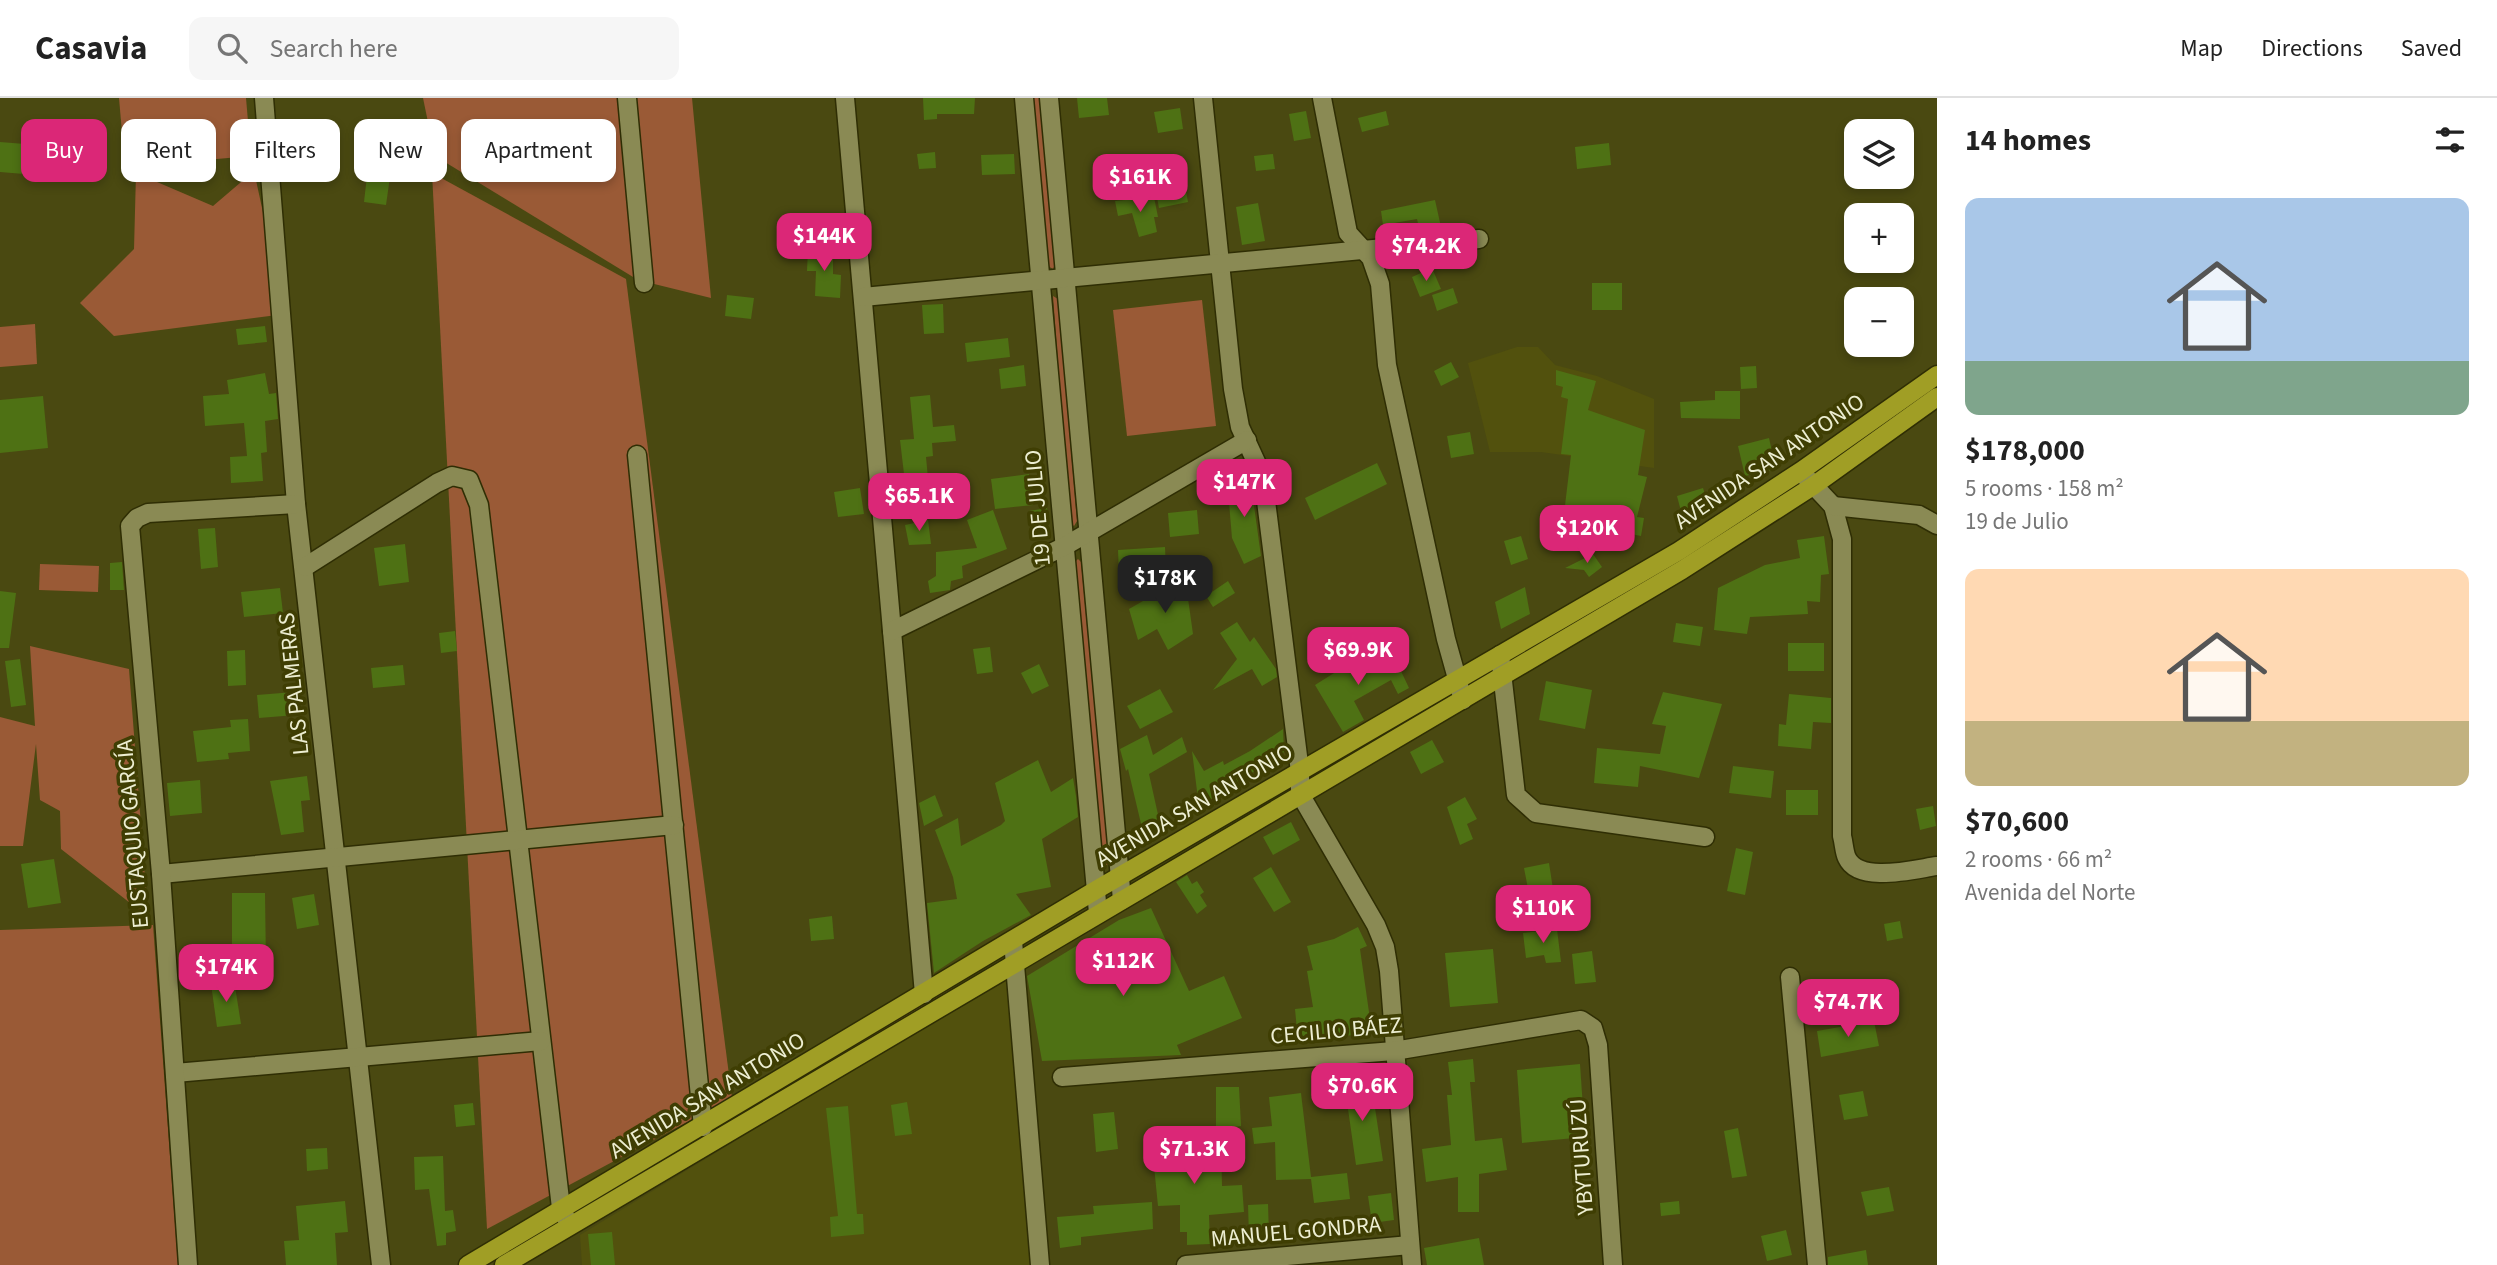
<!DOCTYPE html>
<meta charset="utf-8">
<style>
:root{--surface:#fff;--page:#f6f6f6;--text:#222;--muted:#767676;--line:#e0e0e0;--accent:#db2777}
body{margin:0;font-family:"Source Sans 3",sans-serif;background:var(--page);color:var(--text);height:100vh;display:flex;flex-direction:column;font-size:26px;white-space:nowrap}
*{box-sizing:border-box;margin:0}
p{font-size:23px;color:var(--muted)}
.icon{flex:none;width:38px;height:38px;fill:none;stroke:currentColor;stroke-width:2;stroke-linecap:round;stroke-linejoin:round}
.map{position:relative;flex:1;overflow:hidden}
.drawer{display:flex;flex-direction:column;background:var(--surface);width:560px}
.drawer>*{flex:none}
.top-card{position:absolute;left:21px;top:21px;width:665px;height:63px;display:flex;gap:14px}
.tools{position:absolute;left:1844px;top:21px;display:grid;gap:14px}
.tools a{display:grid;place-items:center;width:70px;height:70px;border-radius:14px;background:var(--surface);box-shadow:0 4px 10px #0003;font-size:35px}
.price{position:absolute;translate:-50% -60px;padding:0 16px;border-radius:14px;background:var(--accent);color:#fff;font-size:23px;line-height:46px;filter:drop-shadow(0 2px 4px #0008)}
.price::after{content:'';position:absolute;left:50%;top:42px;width:21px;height:16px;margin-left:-10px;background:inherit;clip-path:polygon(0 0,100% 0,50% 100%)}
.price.selected{background:#222;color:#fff}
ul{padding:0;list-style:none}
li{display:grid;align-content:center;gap:14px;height:371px;padding:0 28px}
li span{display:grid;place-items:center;height:217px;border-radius:14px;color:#555}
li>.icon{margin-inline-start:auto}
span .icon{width:126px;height:126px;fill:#fffc;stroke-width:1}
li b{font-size:30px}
h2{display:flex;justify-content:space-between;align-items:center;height:84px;padding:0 28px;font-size:30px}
.chip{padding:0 24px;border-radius:14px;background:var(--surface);box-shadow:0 4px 10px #0003;font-size:24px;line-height:63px}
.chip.selected{background:var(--accent);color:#fff}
header{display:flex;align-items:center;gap:42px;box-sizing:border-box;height:98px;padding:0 35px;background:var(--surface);border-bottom:2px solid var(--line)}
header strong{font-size:33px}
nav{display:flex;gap:38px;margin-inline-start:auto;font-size:24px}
.search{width:490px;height:63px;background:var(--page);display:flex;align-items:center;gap:18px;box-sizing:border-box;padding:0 24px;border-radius:14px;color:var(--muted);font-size:26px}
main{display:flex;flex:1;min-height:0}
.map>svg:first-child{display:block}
.built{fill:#52510d}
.green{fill:#9a5a36}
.building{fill:#4e7114}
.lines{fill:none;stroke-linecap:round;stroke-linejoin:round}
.minor-casing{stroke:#2f2e04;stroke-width:21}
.major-casing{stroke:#2f2e04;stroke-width:21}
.minor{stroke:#8a8a54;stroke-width:18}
.major{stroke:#a09e25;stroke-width:18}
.labels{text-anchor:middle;stroke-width:7;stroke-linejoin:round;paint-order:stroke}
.street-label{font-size:23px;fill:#edeed2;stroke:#3f3e03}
</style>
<header>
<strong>Casavia</strong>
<div class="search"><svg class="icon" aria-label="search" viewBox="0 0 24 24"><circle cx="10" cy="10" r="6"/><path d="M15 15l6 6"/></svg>Search here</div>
<nav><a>Map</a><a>Directions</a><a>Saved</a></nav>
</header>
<main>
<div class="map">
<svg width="1937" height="1167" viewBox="0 0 1937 1167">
<rect width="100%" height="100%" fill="#4a4911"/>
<g class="built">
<path d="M1517,249h21l17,18 42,11 57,23v69l-113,-16h-51l-22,-89z"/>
<path d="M1009,881l25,286h-452l-2,-30 279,-169z"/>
</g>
<g class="green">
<path d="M119,0h127l5,58 -126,11z"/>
<path d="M423,0h269l19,200 -73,-18 -203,-124z"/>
<path d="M1033,0h7l15,166 -2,5 -5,-3z"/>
<path d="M254,73l31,143 -171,22 -34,-33 54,-54 2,-76 77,33z"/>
<path d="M432,75l194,106 106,819 -245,131z"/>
<path d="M1053,198l5,3 19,222 -3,5 -4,-3z"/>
<path d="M1202,202l14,126 -89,10 -14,-126z"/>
<path d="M35,226l2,40 -37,3v-40z"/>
<path d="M1078,461l3,3 28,299 -2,4 -5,-2 -28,-300z"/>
<path d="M40,466l59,2 -1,26 -59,-2z"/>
<path d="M30,548l99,23 19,248 -87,-68 -1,-38 -20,-11 -4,-56 -13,102h-23v-129l35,9z"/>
<path d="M153,827l25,340h-178v-335z"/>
<path d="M978,874l-248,152 -2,-1v-2z"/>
</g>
<g class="building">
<path d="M923,0h52l-1,16h-37v5l-13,1z"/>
<path d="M1077,0h30l2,17 -30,3z"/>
<path d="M1180,10l3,21 -25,4 -4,-21z"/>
<path d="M1306,13l5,27 -17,3 -5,-27z"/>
<path d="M1386,13l3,14 -27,7 -4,-14z"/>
<path d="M0,44l50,4 -2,30 -48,-4z"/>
<path d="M1609,45l2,22 -34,4 -2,-22z"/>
<path d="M935,54l1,16 -17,1 -2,-15z"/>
<path d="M1014,56l1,20 -33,1 -1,-20z"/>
<path d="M1273,56l2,15 -19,2 -2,-15z"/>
<path d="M1181,66l7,38 -29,6 -7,-38z"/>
<path d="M368,69l23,3 -5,35 -22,-3z"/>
<path d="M1120,70l3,27 -23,2 -3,-27z"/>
<path d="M1154,99l4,20h-4l3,15 -18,5 -7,-24 -14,3 -3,-15z"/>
<path d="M1435,102l6,27 -21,5 -3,-13 -34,6 -2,-14z"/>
<path d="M1258,105l7,38 -23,4 -6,-38z"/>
<path d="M808,151h25v25l8,1 -1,23 -25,-2 1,-25h-9z"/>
<path d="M1432,170l9,21 -21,8 -8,-20z"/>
<rect x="1592" y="185" width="30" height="27"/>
<path d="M1453,190l5,15 -21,8 -5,-16z"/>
<path d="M727,197l27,3 -3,21 -26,-3z"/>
<path d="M943,206l1,29 -20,1 -2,-29z"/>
<path d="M265,228l2,16 -29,3 -2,-16z"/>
<path d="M1008,240l2,19 -43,5 -2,-19z"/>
<path d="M1451,264l8,15 -18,9 -7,-15z"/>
<path d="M1024,267l2,21 -25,3 -2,-20z"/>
<path d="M1756,268l1,22 -16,1 -1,-22z"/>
<path d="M1556,272l40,11 -8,29 57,20 -7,45 9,2 -10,40 7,1 -3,18 -71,-14 14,20 -24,7 3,-16 -14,-1 2,-22 13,4 7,-59 -10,-1 7,-55 -7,-2 2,-10 -7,-2z"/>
<path d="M265,275l4,21 7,-1 2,26 -13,2 2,31 -6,1 2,28 -32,2 -1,-26 17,-1 -3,-33 -39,3 -2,-30 26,-2 -2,-14z"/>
<path d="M1715,293h25v28l-59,-1 -1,-16 35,-2z"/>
<path d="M930,297l3,32 21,-2 2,16 -24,2 1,13 -7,1 3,32 -35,3 -2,-18h12l-4,-34 14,-1 -4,-42z"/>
<path d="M43,298l5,52 -48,5v-53z"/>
<path d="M1470,334l4,22 -23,4 -4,-22z"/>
<path d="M1769,340l7,31 -31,7 -7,-30z"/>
<path d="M1377,365l10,21 -72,36 -10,-22z"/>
<path d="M1029,376l4,31 -38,4 -4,-30z"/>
<path d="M1250,379l11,79 -17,8 -12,-26 -5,-59z"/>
<path d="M860,390l4,26 -26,3 -4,-25z"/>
<path d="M1703,390l7,23 -27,8 -6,-23z"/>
<path d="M1047,410l2,14 -18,3 -2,-14z"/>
<path d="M993,412l14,39 -45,17 1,12 -12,3 -1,9 -20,3 -2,-12 8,-5v-24l41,-4 -10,-28z"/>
<path d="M1197,412l2,24 -29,3 -2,-24z"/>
<path d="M928,422l3,24 -22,1 -4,-20z"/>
<path d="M215,430l3,39 -17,2 -3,-40z"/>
<path d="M1521,438l7,23 -17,6 -7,-24z"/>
<path d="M1824,438l5,38 -8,1 -1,27 -13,-1 1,13 -58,3 -3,17 -33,-4 4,-42 47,-23 35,-7 -3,-18z"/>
<path d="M405,446l4,38 -30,4 -5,-38z"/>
<path d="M1165,449l1,22 -47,4 -1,-23z"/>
<path d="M1593,456l9,13 -13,10 -5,-7 -19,-2z"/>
<path d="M122,464l2,28h-14v-27z"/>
<path d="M1185,479l8,57 -25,16 -11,-21 -19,11 -9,-31z"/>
<path d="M1228,483l7,12 -22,14 -7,-11z"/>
<path d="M1525,489l5,27 -29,15 -6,-27z"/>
<path d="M280,490l3,25 -39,4 -3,-25z"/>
<path d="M0,493l16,2 -7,55h-9z"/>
<path d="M1237,524l13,20 4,-5 22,32 1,8 -15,9 -10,-17 -39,21 24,-31 -17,-26z"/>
<path d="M1676,525l27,4 -3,19 -27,-4z"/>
<path d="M455,533l2,20 -16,2 -2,-20z"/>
<rect x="1788" y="545" width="36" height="28"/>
<path d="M990,549l3,25 -16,2 -4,-25z"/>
<path d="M245,552l1,35 -18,1 -1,-35z"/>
<path d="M1392,554l17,36 -11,6 -7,-14 -37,21 10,19 -21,12 -28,-47 43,-27 5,8z"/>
<path d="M20,561l6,46 -15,2 -6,-46z"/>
<path d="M1039,566l10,22 -17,8 -11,-21z"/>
<path d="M403,567l2,20 -32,3 -2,-20z"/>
<path d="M1546,583l46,9 -7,39 -46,-9z"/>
<path d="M1160,591l13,23 -33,17 -13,-23z"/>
<path d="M294,594l2,23 -37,3 -2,-23z"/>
<path d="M1663,594l59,12 -23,74 -59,-12 -2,21 -44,-4 3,-35 63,6 6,-28 -14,-2z"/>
<path d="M1789,596l42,4v25l-18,-1 -2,27 -33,-3 1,-22 7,1z"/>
<path d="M248,621l2,32 -22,2 1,6 -32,3 -4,-31 38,-4 -1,-7z"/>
<path d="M1283,631l1,23 -85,55 -7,-56 12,20 19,-10 1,4 26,-14z"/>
<path d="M1147,637l6,20 29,-18 5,15 -38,22 12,54 -18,4 -15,-63 -2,2 -6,-22z"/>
<path d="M1432,642l12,22 -23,12 -11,-22z"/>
<path d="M1038,662l13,32 22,-14 3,18 2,21 -36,22 9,48 -35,7 15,21 -48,26 -49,32 -7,-70 30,-4 -4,-22 -18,-47 23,-12 3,28 40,-21 4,-4 -10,-38z"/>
<path d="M1733,668l41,5 -3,27 -42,-5z"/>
<path d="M307,678l3,24 -9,1 3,31 -23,3 -11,-54z"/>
<path d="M200,682l2,33 -32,3 -3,-33z"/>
<rect x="1786" y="692" width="32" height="25"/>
<path d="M935,697l8,21 -19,10 -5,-23z"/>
<path d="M1465,699l12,22 -10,5 6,15 -13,6 -13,-38z"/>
<path d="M1933,708l3,20 -16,4 -4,-21z"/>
<path d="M1291,724l9,18 -27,15 -10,-18z"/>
<path d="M1736,750l17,4 -8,43 -18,-4z"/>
<path d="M54,761l7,44 -33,5 -7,-44z"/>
<path d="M1549,765l4,26 -24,5 -5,-26z"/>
<path d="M1271,769l20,35 -17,10 -21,-34z"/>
<path d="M1187,777l5,9 5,-3 7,11 -4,3 7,11 -10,8 -21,-32z"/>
<path d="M232,795h33l1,73 -34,1z"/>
<path d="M314,796l5,31 -22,4 -5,-31z"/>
<path d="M1151,810l38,83 35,-15 18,42 -65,27 4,10 -139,6 -15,-85 92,-56z"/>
<path d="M832,818l2,23 -23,2 -2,-22z"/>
<path d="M1900,823l3,17 -16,3 -3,-17z"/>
<path d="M1358,829l9,19 -7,3 12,84 -74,8 -3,-32 18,-2 -6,-36 6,-1 -6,-24 27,-7z"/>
<path d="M1557,831l4,33 -15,1 -2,-8 -18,3 -3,-25z"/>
<path d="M1493,851l5,54 -48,4 -5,-54z"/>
<path d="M1592,853l4,31 -21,2 -3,-30z"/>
<path d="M234,882l7,44 -24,3 -6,-43z"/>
<path d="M1874,923l5,25 -58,11 -4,-26z"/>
<path d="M1473,961l2,23h-5l5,59 27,-3 5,32 -28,4v38h-21v-35l-32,5 -4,-33 29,-4 -4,-50h5l-4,-33z"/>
<path d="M1580,966l5,73 -63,6 -5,-73z"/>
<path d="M1360,979l6,33 9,-2 8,53 -27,4 -9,-63 -4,1 -4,-22z"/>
<path d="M1216,989h23l2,39 -25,4z"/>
<path d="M1863,993l5,25 -24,4 -5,-25z"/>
<path d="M1301,995l10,84 36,-4 3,26 -36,4 -3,-24 -35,1 -1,-38 -21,2 -2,-16 20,-2 -3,-29z"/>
<path d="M907,1004l5,32 -17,2 -4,-31z"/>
<path d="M473,1005l2,22 -19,2 -2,-22z"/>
<path d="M848,1008l9,108h6l1,20 -33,3 -1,-20 8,-1 -12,-108z"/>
<path d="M1114,1014l4,37 -22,3 -3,-38z"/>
<path d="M1738,1030l9,48 -15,2 -8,-47z"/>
<path d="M1169,1035l4,20 34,-3v-12h14l1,48 20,-1 2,27 -35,3 1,29 -23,1v-13h-7v-27l-22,1 -7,-70z"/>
<path d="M327,1050l1,21 -21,2 -1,-22z"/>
<path d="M443,1058l2,55 8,-1 3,21 -10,2v12l-9,1 -8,-57 -14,1 -1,-33z"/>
<path d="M1889,1089l5,24 -27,5 -6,-24z"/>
<path d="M1391,1095l3,27 -22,3 -4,-27z"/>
<path d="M345,1103l3,31 -13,1 2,32h-51l-2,-24 15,-1 -3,-34z"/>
<path d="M1679,1103l1,13 -19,2 -1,-13z"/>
<path d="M1152,1104l1,27 -72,8v8l-21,3 -3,-31 37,-3 -1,-8z"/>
<path d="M1268,1106l1,31 -20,1 -1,-31z"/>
<path d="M1786,1132l6,25 -25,6 -6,-25z"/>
<path d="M612,1134l3,33h-24l-3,-31z"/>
<path d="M1479,1140l5,27h-57l-3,-17z"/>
<path d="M1866,1152l2,15h-40v-8z"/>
</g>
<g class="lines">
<defs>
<g id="minor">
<path d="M264,0l32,406 85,761"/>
<path d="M627,0l17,185"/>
<path d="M845,0l79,896"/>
<path d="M1024,0l74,815"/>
<path d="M1049,0l73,802"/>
<path d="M1203,0l30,291 7,38 23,50 37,295v22l76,131 9,22 4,24 23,294"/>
<path d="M1322,0l26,135 23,25 9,26 7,81 59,274 17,61"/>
<path d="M863,199l616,-58"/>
<path d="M637,357l66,672"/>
<path d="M1803,376l30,32 9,33v297c2,7 2,16 5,22 12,26 68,11 90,8"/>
<path d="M1833,408l86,9 18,10"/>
<path d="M305,469l132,-84 15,-7 17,4 10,25 82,703 7,14"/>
<path d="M892,533l173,-85 182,-106"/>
<path d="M1500,557l16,140 20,18 169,24"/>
<path d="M161,776l513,-49"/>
<path d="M1013,843l27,324"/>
<path d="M1790,879l27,288"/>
<path d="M175,975l366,-32"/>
<path d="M1062,979l332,-26 187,-31 12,8 5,17 15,220"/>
<path d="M188,1167l-27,-391 -31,-348 7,-8 11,-5 148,-9"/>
<path d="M1186,1167l224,-20"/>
</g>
<g id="major">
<path d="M468,1167l628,-375 583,-339 122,-80 136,-96"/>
<path d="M504,1167l1178,-695 131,-84 124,-89"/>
</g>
</defs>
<use href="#minor" class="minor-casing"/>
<use href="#major" class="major-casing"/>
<use href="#minor" class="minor"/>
<use href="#major" class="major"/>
</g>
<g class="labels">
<g class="street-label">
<text transform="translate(1769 363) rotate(-34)" y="8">AVENIDA SAN ANTONIO</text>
<text transform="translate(1037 410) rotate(-95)" y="8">19 DE JULIO</text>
<text transform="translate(293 586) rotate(-96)" y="8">LAS PALMERAS</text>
<text transform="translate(1194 707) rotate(-30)" y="8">AVENIDA SAN ANTONIO</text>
<text transform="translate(132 736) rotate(-95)" y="8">EUSTAQUIO GARCÍA</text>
<text transform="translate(1336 932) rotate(-5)" y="8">CECILIO BÁEZ</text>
<text transform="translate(707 997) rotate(-31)" y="8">AVENIDA SAN ANTONIO</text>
<text transform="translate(1581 1059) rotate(-94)" y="8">YBYTURUZÚ</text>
<text transform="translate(1296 1133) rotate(-5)" y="8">MANUEL GONDRA</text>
</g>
</g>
</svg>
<div class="tools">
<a><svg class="icon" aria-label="layers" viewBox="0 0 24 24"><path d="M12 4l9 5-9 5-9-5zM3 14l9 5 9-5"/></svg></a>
<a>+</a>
<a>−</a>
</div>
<b class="price" style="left:1140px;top:116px">$161K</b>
<b class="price" style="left:824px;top:175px">$144K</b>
<b class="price" style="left:1426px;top:185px">$74.2K</b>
<b class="price" style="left:1244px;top:421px">$147K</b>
<b class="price" style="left:919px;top:435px">$65.1K</b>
<b class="price" style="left:1587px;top:467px">$120K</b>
<b class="price selected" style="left:1165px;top:517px">$178K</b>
<b class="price" style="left:1358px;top:589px">$69.9K</b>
<b class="price" style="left:1543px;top:847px">$110K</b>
<b class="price" style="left:1123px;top:900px">$112K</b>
<b class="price" style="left:226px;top:906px">$174K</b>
<b class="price" style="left:1848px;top:941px">$74.7K</b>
<b class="price" style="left:1362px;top:1025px">$70.6K</b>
<b class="price" style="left:1194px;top:1088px">$71.3K</b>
<div class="top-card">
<a class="chip selected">Buy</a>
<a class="chip">Rent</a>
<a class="chip">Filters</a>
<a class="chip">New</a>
<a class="chip">Apartment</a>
</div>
</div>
<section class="drawer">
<h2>14 homes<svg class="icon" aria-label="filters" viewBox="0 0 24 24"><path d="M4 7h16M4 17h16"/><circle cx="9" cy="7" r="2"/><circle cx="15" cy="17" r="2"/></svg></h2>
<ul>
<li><span style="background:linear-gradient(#a9c7e8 75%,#7fa58c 0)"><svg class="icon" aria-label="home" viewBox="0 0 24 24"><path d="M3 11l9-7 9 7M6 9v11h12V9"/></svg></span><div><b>$178,000</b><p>5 rooms · 158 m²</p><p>19 de Julio</p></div></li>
<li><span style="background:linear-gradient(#ffd9b3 70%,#c2b280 0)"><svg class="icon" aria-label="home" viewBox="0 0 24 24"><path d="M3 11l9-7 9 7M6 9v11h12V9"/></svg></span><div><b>$70,600</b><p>2 rooms · 66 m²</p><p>Avenida del Norte</p></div></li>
</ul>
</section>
</main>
